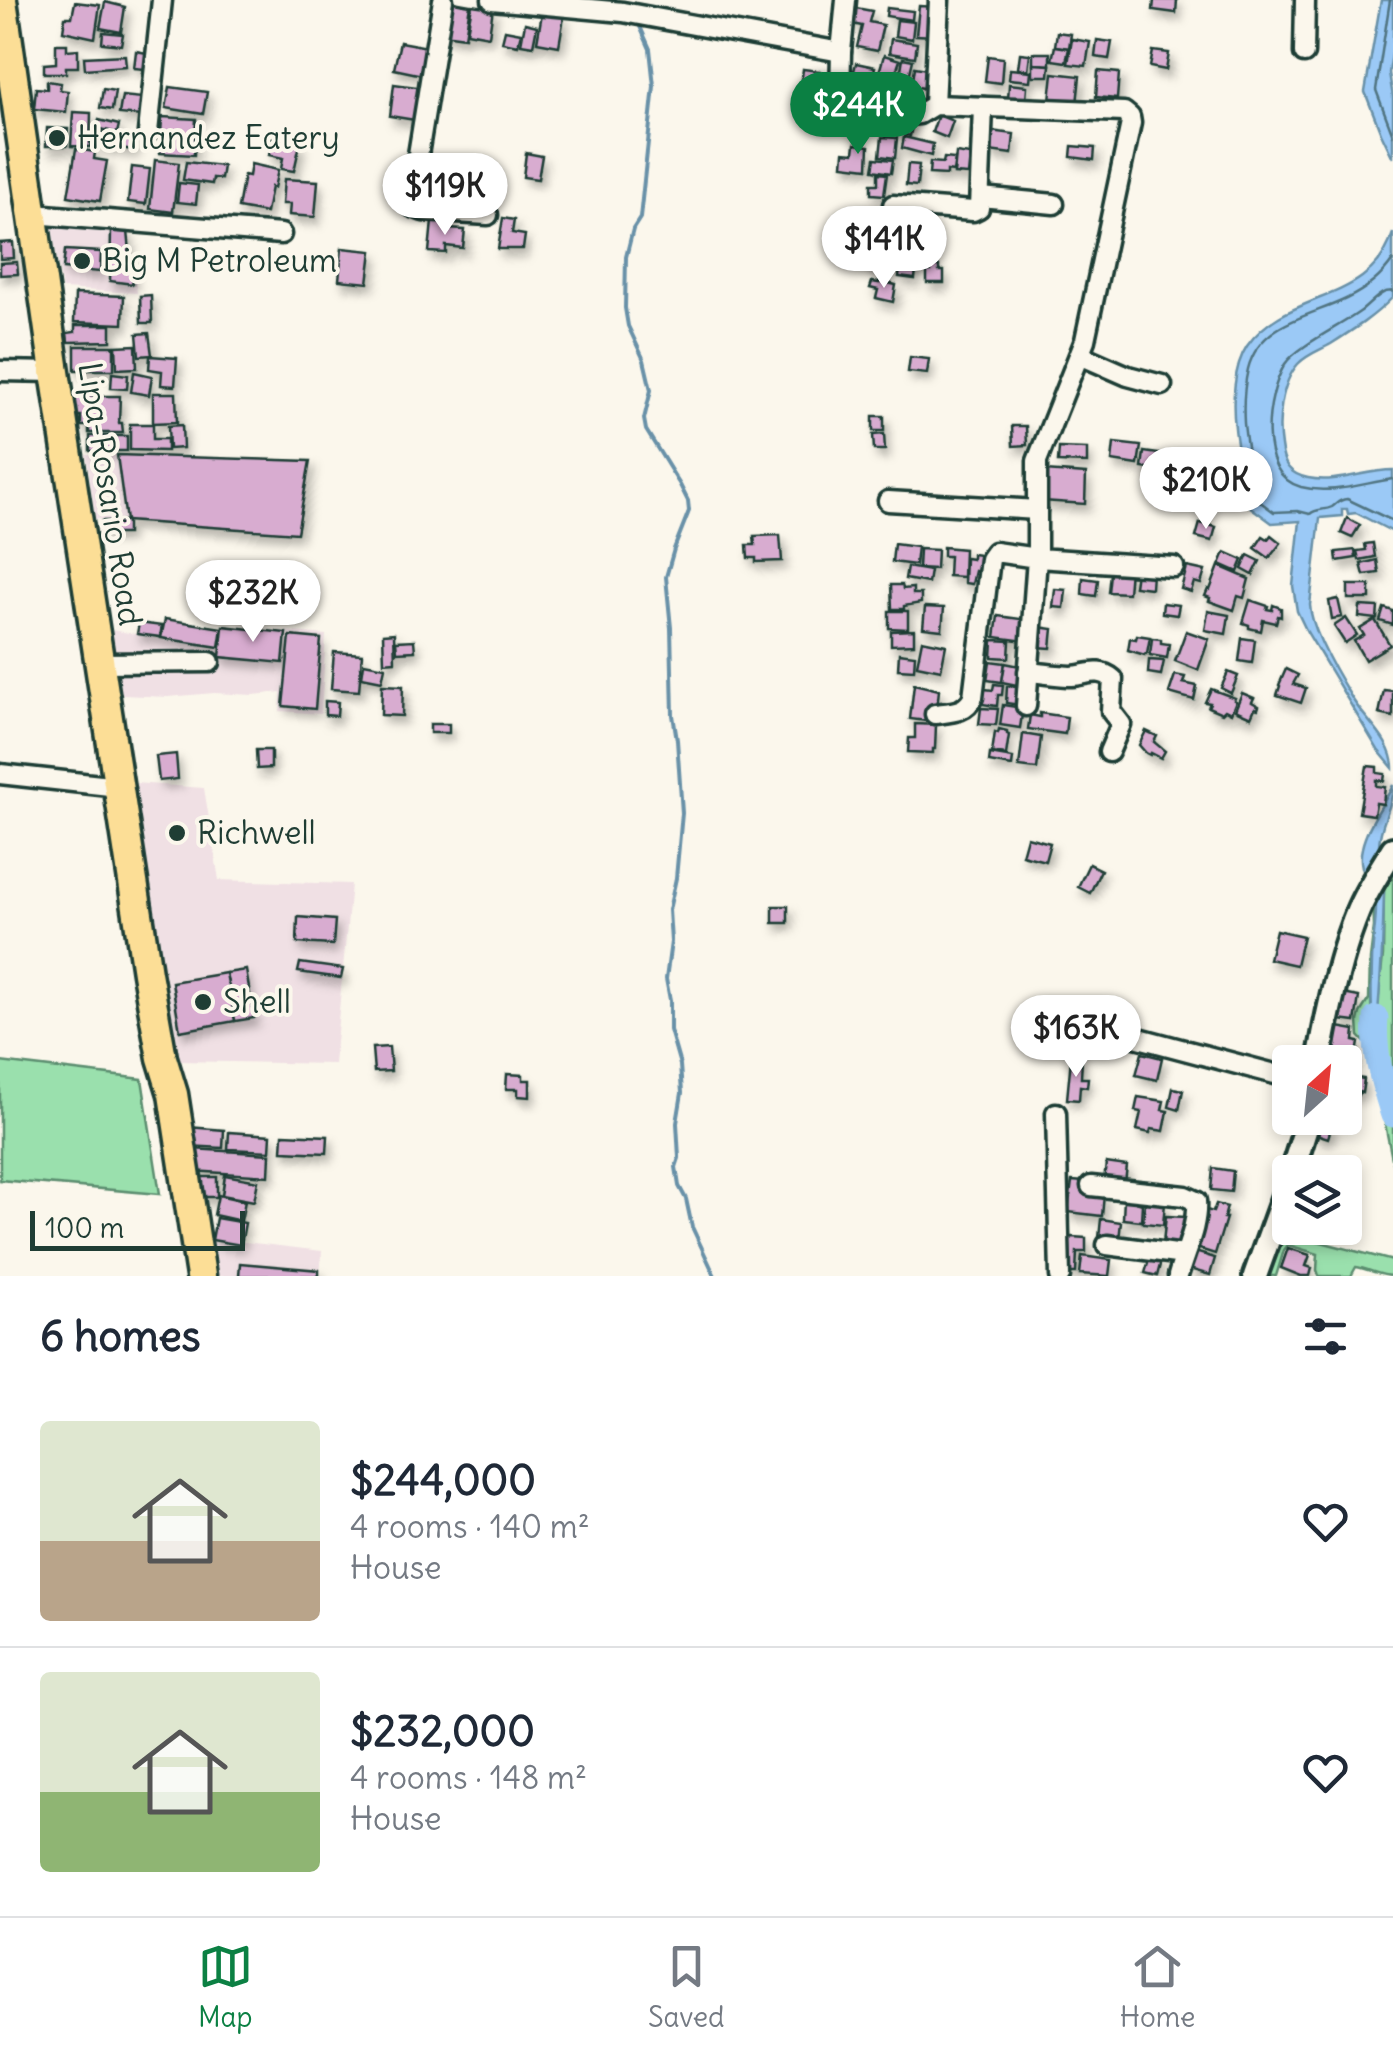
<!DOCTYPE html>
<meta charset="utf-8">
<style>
:root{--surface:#fff;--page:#f6f6f7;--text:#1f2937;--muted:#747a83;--line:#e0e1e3;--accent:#0b8043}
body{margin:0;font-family:Delius,sans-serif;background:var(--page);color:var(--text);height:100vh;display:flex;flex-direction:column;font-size:38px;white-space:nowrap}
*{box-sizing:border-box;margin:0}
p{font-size:32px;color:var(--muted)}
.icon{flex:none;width:55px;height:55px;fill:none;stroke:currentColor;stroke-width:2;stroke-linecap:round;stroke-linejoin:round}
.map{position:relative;height:1276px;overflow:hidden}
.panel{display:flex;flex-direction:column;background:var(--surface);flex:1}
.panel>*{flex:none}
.needle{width:65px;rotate:27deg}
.tools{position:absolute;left:1272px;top:1045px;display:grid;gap:20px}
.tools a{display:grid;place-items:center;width:90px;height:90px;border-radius:10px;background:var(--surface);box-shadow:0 5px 15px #0003;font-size:50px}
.scale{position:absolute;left:30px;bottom:25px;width:215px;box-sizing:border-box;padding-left:10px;border:5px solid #1f3d34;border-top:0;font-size:28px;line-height:35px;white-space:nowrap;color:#1f3d34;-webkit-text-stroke:8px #fbf7ec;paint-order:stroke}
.price{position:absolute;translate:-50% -85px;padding:0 22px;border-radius:35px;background:#fff;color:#222;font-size:32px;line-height:65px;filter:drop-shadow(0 2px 5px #0008)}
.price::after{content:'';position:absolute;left:50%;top:60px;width:30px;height:22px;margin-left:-15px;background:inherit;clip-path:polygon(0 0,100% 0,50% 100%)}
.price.on{background:var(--accent);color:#fff}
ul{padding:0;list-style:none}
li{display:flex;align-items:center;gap:30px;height:250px;padding:0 40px}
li+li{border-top:2px solid var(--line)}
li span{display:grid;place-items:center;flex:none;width:280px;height:200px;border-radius:10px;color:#555}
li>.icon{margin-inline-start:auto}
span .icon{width:120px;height:120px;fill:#fffc;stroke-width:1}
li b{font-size:42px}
h2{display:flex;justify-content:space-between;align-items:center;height:120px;padding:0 40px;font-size:42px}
.tabs{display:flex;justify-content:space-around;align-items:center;height:140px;border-top:2px solid var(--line);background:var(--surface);font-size:28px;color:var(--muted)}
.tabs a{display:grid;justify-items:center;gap:5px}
.tabs .on{color:var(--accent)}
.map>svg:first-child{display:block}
.built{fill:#f0e0e4}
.green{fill:#9ae0ad;stroke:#5c8e70;stroke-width:2.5}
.water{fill:#9bc9f6;stroke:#6991a8;stroke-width:2.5}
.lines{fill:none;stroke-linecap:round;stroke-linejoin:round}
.shore{stroke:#517582;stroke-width:2.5}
.stream{stroke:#6991a8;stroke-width:4}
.river{stroke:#9bc9f6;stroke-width:25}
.building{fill:#d8acd0;stroke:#1f3d34;stroke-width:2.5;filter:url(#shadow)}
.minor-casing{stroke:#1f3d34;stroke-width:25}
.tertiary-casing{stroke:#1f3d34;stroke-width:30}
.primary-casing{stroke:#1f3d34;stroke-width:35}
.minor{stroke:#fbf7ec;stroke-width:18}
.tertiary{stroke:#fbf7ec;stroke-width:22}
.primary{stroke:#fcde96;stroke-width:28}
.poi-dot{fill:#1f3d34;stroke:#fbf7ec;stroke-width:4}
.labels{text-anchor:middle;stroke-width:8;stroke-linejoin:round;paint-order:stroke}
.poi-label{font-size:32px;fill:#1f3d34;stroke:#fbf7ec;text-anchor:start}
.street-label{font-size:32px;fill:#1f3d34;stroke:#fbf7ec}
</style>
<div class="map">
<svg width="1393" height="1276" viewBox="0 0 1393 1276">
<defs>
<filter id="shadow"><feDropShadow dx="4" dy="7" stdDeviation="5" flood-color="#0004"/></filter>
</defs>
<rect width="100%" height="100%" fill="#fbf7ec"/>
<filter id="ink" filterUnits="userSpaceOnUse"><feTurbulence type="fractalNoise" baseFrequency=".01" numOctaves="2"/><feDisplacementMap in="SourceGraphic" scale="20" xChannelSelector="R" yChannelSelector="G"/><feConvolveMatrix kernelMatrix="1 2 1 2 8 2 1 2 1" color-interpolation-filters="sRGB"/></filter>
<g filter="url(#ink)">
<g class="built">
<path d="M50,215l78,6 9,72 -75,-4z"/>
<path d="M86,454l226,6 -14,74 -203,-15z"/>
<path d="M223,625l103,10 -5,79 -41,-3 1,-19 -27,3 -40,-2 -46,4 -46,-2 -11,-65 109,18z"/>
<path d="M134,783l70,5 15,92 132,4 -17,180 -156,-3z"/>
<path d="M202,1237l120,14 -2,25h-111z"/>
</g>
<g class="green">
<path d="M1393,874v290l-23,-116 -11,-12 -1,-15 2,-8 9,-14 1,-40 4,-32 -1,-35c5,24 -1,47 -1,72 -1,26 -2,53 2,79l9,-87 1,-66z"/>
<path d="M0,1062l142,17 18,115 -160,-14z"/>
<path d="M1283,1232l110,29v15c-13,0 -24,-7 -37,-9l-5,9h-32l-2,-6 1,-16 -30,-9 -4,5 -8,26h-10l11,-37z"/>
</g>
<g class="water">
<path d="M1381,0h12v47l-4,26 4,24v61l-12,-25 -16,-41z"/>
<path d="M1393,233v64c-18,19 -40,33 -62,47 -11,6 -25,11 -33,20 -17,19 -21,58 -17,82 2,18 8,28 27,32 30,6 56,-8 85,-8v62l-37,-19 -8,1 -1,-5h-5v7l-22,2 -10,87c1,25 30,74 43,95 14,22 40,42 40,68l-15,-18 -71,-118 -10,-21 -4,-25 7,-65 -28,2 -38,-28c12,-21 3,-44 1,-67 -3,-25 -2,-61 12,-82 40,-58 123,-39 146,-113z"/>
<path d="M1393,785c0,23 -13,37 -14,60 0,16 5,31 5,47 -1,52 -4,104 -9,156 -4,-28 -4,-57 -3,-86 0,-18 4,-36 4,-55 -2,-22 -20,-35 -14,-59 5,-23 21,-42 31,-63z"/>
</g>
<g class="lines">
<g class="shore">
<path d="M1390,0l-14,90 17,45"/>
<path d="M1393,260c-12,18 -28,30 -47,39 -37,18 -86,23 -98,70 -4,17 -5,37 -4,54 2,24 9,47 4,70l26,19 24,-1 12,3c7,-6 14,-3 22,-7 6,-4 6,-7 15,-8l46,22"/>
<path d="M1393,291c-3,1 -5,0 -8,1 -8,3 -17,14 -24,19 -19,14 -65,36 -76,53 -19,32 -30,110 16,123 31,8 62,-4 92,-8"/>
</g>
<path class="stream" d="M638,22l12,27 4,37 -14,132 -7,11 -7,28 -1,51 3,18 16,34 7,30 -7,29 2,11 34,55 8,16 1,10 -15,38 -8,28 5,51 2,87 4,25 5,73 -6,65 -7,32 2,32 -5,37 4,21v30l10,35 2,28 -5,30 2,35 -3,9 3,19 7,13 6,28 23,49"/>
<path class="river" d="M1376,1018c-3,34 7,65 17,97"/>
</g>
<g class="building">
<path d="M1154,0h23l-1,13 -23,-3z"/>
<path d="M448,1l22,4 -5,32 -22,-3z"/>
<path d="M75,2l25,3 -5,33 -32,-7 2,-14h7z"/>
<path d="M105,2l20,5 -4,25 -21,-4z"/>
<path d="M472,5l21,3 -4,28 -22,-4z"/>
<path d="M919,6l17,1 -2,29 -18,-1z"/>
<path d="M856,8l16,3 -3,11 14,3 -6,26 -20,-4 5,-21 -10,-2z"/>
<path d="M887,8l26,3 -1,9 -26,-4z"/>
<path d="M542,13l22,4 -5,29 -22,-4z"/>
<path d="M897,20l17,2 -2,17 -17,-3z"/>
<path d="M525,23l12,3 -4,20 -12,-2z"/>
<path d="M505,30l16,3 -3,12 -16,-3z"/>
<path d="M103,32l20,2 -2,11 -19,-2z"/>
<path d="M1057,32l14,2 -2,14 -14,-2z"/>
<path d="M891,39l26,4 -2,14 -26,-4z"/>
<path d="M1072,39l18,3 -4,24 -18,-2z"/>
<path d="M1097,40l15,2 -3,17 -14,-2z"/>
<path d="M400,42l33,6 -6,28 -33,-7z"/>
<path d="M56,44h11v6l11,-1v18h-12v6h-22v-9l12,-1z"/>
<path d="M1055,46l14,2 -3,14 -14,-2z"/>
<path d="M136,51l11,2 -2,16 -11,-1z"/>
<path d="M1153,51l16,2 -3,17 -16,-3z"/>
<path d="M1020,53l10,1 -2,16 -10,-2z"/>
<path d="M1033,53h17v12l-17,-1z"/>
<path d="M125,55l1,11 -41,3 -1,-12z"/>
<path d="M884,55l16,5 -7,21 -15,-5z"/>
<path d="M988,56l15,2 -2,25 -16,-2z"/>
<path d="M903,58l10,2 -4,17 -9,-2z"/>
<path d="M856,63l19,4 -3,13 -19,-5z"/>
<path d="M1033,64l17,1 -1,11h-16z"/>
<path d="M915,67l18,3 -4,19 -17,-3z"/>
<path d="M803,69l17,2 -3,16 -16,-3z"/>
<path d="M1010,69l21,2 -1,10 -21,-2z"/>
<path d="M1098,71l21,2 -2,26 -21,-2z"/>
<path d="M1053,73l27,3 -3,28 -27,-4z"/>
<path d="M47,81l14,2 -1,7 8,1 -2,21 -32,-3 2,-21 11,1z"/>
<path d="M849,82l20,3 -2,17 -20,-2z"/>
<path d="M394,84l31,4 -4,33 -31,-5z"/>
<path d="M1009,84l18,2 -1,15 -18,-1z"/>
<path d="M873,86l13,1 -2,19 -13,-1z"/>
<path d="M170,87l37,5 -4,22 -37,-6z"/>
<path d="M103,89l12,2 -3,19 -12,-2z"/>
<path d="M892,89l18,3 -3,19 -18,-3z"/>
<path d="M122,96l21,2 -2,18 -22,-2z"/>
<path d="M73,112l18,1 -1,34 -19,-1z"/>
<path d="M938,115l15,6 -6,17 -15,-6z"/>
<path d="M900,116l14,3 -4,17 -14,-4z"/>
<path d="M162,117l34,2 -2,36 -34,-2z"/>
<path d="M99,120l20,5 -2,8 -20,-5z"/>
<path d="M47,128l21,1 -1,17h-21z"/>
<path d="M991,131l23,3 -2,20 -23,-3z"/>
<path d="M100,132l36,5 -2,13 -36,-5z"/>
<path d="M882,137l15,1 -2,20 -15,-2z"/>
<path d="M904,137l29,7 -2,12 -29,-8z"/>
<path d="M272,138l28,6 -6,27 -13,-2 2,-11 -14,-3z"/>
<path d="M855,144l14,2 -1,22 -25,-3 1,-13 10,1z"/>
<path d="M1072,146l23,2 -1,12 -23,-3z"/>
<path d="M76,149l19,3 -1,7 13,2 -7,40 -32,-5z"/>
<path d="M526,153l16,3 -4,23 -15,-2z"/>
<path d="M956,153l14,2 -2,20 -14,-1z"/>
<path d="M875,158l18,2 -2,13 -18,-3z"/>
<path d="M944,158l11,1 -2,13 -6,-1v4l-18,-1 1,-12 13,1z"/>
<path d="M155,160l24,3 -6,49 -23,-3z"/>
<path d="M186,162l37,4 -2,13 -8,-1 -1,6 -29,-4z"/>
<path d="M251,164l27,6 -4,18 -3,-1 -5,26 -28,-5 6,-33 5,1z"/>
<path d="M908,164l11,1 -2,21 -11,-1z"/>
<path d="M132,167l18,2 -4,35 -18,-2z"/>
<path d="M878,173l9,1 -3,21 -13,-1v-10h7z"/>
<path d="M284,179l34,2 -3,36 -26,-2 1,-11h-8z"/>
<path d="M179,183l19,2 -2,19 -19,-2z"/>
<path d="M863,215l32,2 -2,18 -31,-2z"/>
<path d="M503,218l11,2 -2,13 13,2 -2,14h-25z"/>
<path d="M432,221l15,1v7l18,1 -2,18 -17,-2v7l-17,-1z"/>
<path d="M111,230l17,1 5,53 -23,-3z"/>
<path d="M877,237l13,1 -1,13 -13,-1z"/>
<path d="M13,242l1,16 -14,1v-16z"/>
<path d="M342,248l30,3 -4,32 -29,-3z"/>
<path d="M65,250l36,2 -1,20 -37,-3z"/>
<path d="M866,255l17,3 -2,10 -17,-3z"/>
<path d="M901,258l16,2 -2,19 -16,-2z"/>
<path d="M17,262l1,12 -18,1v-12z"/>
<path d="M931,266h8v5h5v12h-17v-12h4z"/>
<path d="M879,281l17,4 -3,17 -17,-4 2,-8 -8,-2 2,-6 7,1z"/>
<path d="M75,294l49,2 -1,28 -49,-2z"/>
<path d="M151,295l1,28h-11l-1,-27z"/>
<path d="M75,325h36v16l-43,1 -1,-9 8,-1z"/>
<path d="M149,333l3,22 -13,1 -2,-22z"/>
<path d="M136,345l1,23 -20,1 -1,-23z"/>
<rect x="75" y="346" width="39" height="24"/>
<path d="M150,356l27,2 -2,28 -14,-1 1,-14 -13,-2z"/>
<path d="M910,357l19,2 -2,15 -19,-2z"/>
<path d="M134,372l18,4 -3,19 -18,-3z"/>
<path d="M112,373l16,2 -1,14 -16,-1z"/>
<path d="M153,393h23l1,29 -24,1z"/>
<path d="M74,396h46l-1,27h3l1,10h-34v-7h-8v-10h-7z"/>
<rect x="873" y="416" width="11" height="15"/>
<path d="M130,424h23v15h14v12l-37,-1z"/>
<path d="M182,425l1,23 -14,1 -1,-23z"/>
<path d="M1012,426h14l1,19 -14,1z"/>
<path d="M884,434l1,16h-11l-1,-15z"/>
<rect x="90" y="436" width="37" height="15"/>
<path d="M1114,443l27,3 -3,19 -26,-4z"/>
<path d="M1059,448l28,1v14l-29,-1z"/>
<path d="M1144,452l22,3 -2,16 -22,-3z"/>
<path d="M1187,452l21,1 -1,15 -21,-1z"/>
<path d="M117,455l193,6 -13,72 -171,-12z"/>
<path d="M1045,471l41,3 -1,30 -42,-3z"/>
<path d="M1347,518l13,7 -8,13 -11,-5z"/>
<rect x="102" y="521" width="25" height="13"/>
<path d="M1200,523l16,4 -4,14 -16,-4z"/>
<path d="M780,535l2,26 -26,1v-4h-8l-1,-13h8l-1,-9z"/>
<path d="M1271,535l10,8 -12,15 -14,-10 8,-12 5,3z"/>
<path d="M1373,543l2,14 -16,3 -2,-9 9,-1 -1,-6z"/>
<path d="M894,544l23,3 -2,18 -23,-3z"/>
<path d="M943,547l21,2 -1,28 -15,-1 1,-20h-6z"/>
<path d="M919,549l18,1 -1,19 -18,-1z"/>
<path d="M1355,550l1,8 -19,3 -1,-9z"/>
<path d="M1225,552l18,8 -5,12 -18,-8z"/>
<path d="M972,554l15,2 -3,17 -9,-2 -3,13 -8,-1 1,-25 7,1z"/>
<path d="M1248,555l12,6 -7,14 -11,-6z"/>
<path d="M1377,560l2,13 -15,2 -3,-11z"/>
<path d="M1219,566l30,13 -5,19 -6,-2 -4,14 -25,-9 1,-3 -5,-2 3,-7 2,1z"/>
<path d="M907,567l23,4 -2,12 -23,-4z"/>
<path d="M1187,567l18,4 -4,13 -7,-2 -3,10 -10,-3z"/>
<path d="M1115,568l15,2 -2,23 -20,-1 2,-19 5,1z"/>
<path d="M1136,571l16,2 -1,15 -17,-2z"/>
<path d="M1083,578l15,2 -2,16 -14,-2z"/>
<path d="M891,585h11l1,4 10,-1v6h8v9l-17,3v3h-12z"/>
<rect x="1348" y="585" width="22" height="14"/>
<path d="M1055,589l11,1 -2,18 -11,-1z"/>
<path d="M1338,599l4,18 -10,2 -3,-18z"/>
<path d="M1250,600l18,6 -1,3 5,1 1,-5 8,3v9l-3,-1 -2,7 -13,-3 -2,11 -12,-3v-3l-6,-2z"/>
<path d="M1163,603l16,2 -2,10 -15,-2z"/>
<path d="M1360,606l18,1 -1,12 -18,-2z"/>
<path d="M925,607l19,1 -2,22 -19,-2z"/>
<path d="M1384,608l9,3v14l-13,-4z"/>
<path d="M889,611h19v18l-19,-1z"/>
<path d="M1208,611l21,4 -3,19 -21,-4z"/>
<path d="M998,616l30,4 -3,21 -30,-4z"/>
<path d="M1346,618l11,17 -12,8 -11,-17z"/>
<path d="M165,619l57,9 -3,19 -58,-9z"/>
<path d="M1375,620l15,25 -25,15 -11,-19 10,-6 -4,-6z"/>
<path d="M139,623l23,3 -2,11 -23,-3z"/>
<path d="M223,626l63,7 -3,30 -63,-6z"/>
<path d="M1039,627l14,2 -2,19 -14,-1z"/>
<path d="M914,630v14l-23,1v-14z"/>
<path d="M1186,631l23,8 -11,31 -23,-9z"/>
<path d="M394,633l1,28 -11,1 -1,-28z"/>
<path d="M1137,635l13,2 -3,16 -2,2 -17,-5 2,-12 6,1z"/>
<path d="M290,636l31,3 -6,70 -32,-3z"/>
<path d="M1152,638l9,1v4l8,1 -2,14 -17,-3z"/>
<path d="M1242,638l13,2 -3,23 -13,-2z"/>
<path d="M414,640l1,11 -18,1 -1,-11z"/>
<path d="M922,640l24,5 -5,25 -24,-5z"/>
<path d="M993,640l17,1 -1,17 -17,-1z"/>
<path d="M334,652l28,2 -3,37 -28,-2z"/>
<path d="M899,653l16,2 -1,15 -16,-1z"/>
<path d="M1149,660l15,1 -3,14 -13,-2z"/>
<path d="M990,661l15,2 -3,19 -15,-2z"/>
<path d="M364,663l21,4 -3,14 -20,-4z"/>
<path d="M1005,663l15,3 -3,19 -15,-3z"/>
<path d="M1286,669l12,6 -5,9 13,4 -5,15 -24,-8 3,-9 -1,-1z"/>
<path d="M1228,672l10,4 -7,17 -10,-5z"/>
<path d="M1175,675l10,2 -2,6 14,3 -3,14 -25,-7z"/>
<path d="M914,684l25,6 -2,19 -9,-1 -1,13 -17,-2z"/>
<path d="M994,684l9,1 -1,10h-4l-1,11 -15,-2 2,-15 9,1z"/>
<path d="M382,685l21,1 -1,30 -21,-1z"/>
<path d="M1007,686l15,1 -2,18 -14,-2z"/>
<path d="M1211,689l24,9 -1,2 2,1 -5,12 -6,-3 -3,3 -14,-6 2,-4 -5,-1z"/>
<path d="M1384,690l9,1v26l-14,-3z"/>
<path d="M1242,693l12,5 -2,4 7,4 -1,3 -3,-1 -4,9 -16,-7z"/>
<path d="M325,701l13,1 -1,14 -12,-1z"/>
<path d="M1003,705l20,3 -3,20 -20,-3z"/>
<path d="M981,708l17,1 -2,16 -17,-1z"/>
<path d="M1040,713l27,4 -2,17 -37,-5 2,-14 10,2z"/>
<rect x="430" y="724" width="19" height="9"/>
<path d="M915,724l21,1 -1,24h-2v4l-25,-1 1,-14h6z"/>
<path d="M999,729l8,2v3l2,1 -3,20 -14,-2 3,-21 3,1z"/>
<path d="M1146,731l11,5 -3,6 11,9 -4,7 -10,-5 -1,2 -4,-2 -7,-8z"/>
<path d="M1023,734l18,3 -4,32 -18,-2z"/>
<path d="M256,750h15v18l-14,1z"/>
<path d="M176,754l2,25 -19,2 -3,-25z"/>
<path d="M990,754l23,4 -1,8 -23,-4z"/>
<path d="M1367,766l10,1v6l8,1 -1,7 -8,-1v6l9,1 -2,17 -7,-1 -2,12 -15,-2z"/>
<path d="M1027,837l23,6 -5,18 -23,-6z"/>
<path d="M1089,864l12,6 -11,23 -12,-6z"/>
<rect x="773" y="906" width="15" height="17"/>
<path d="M298,917l37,3 -2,25 -36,-2z"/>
<path d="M1276,930l27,6 -7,29 -27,-6z"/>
<path d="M300,963l43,6 -2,9 -43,-6z"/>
<path d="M246,970l8,48 -19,3 -9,-48z"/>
<path d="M226,973l9,48 -55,10 -8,-49z"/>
<path d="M1343,994l16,3 -4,25 -16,-2z"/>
<path d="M1338,1027l17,3 -1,11 5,1 -3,20 -26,-4 -1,-15 7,1z"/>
<path d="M389,1047l2,24 -17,1 -2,-24z"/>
<path d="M1142,1053l20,5 -5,22 -21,-5z"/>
<path d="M1071,1058l11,1 -1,19h7l-1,9 -7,-1 -1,14 -12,-1z"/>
<path d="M1330,1059l17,2 -2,11 12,2v4l7,1 -2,14 -3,-1 -1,3 -13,-2v-31h-15z"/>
<path d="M507,1074l16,1v5h7v17l-12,-1v-7h-12z"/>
<path d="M1173,1088l10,2 -4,20 -10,-3z"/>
<path d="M1138,1097l26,4 -2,9 6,1 -4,20 -13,-2 -1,4 -13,-3 4,-18 -6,-1z"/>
<path d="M1319,1121l13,4 -4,13 -12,-4z"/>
<path d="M188,1127l36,3 -1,18 -36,-2z"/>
<path d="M229,1132l42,3 -1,16 -42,-2z"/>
<path d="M283,1134l45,2 -1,17 -45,-2z"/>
<path d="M193,1149l77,5 -1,22 -77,-5z"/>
<path d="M1321,1159l15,5v2l4,1 -1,5h-26z"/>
<path d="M1106,1163l21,3 -2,17 -21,-2z"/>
<path d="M1213,1168l20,3 -2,21 -20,-2z"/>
<path d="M225,1175l33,6 -4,20 -32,-6z"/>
<path d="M197,1177h20v20h-19z"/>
<path d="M1072,1181l12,1 -1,11 21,2 -2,21 -34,-4z"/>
<path d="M218,1195l27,6 -4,20 -27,-6z"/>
<path d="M1124,1198l18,6 -1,17 -18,-2z"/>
<path d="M1145,1201l20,2 -2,22 -20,-2z"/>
<path d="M1216,1204l11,3 -3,11h2l-11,36 -19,-6 11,-38 6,2z"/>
<path d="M1166,1216l20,1 -3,27 -20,-2z"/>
<path d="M216,1218l29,5 -4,22 -29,-5z"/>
<path d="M1101,1219l20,3 -2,18 -20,-2z"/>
<path d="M1072,1237l14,1v14h-9l-1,21h-9l1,-35z"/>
<path d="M1288,1248l22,7 -4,11 6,2 -2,8h-9l-20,-8z"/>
<path d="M1195,1252l20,6 -5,17 -21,-6z"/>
<path d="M1082,1256l29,4 -2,16 -29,-2z"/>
<path d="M1150,1257l11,4 -4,15 -12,-3z"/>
<path d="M240,1263l79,7v6h-80z"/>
</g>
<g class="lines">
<defs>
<g id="minor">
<path d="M443,0l-32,198 2,9 10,4 65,4"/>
<path d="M492,0l131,12 218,40"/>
<path d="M846,0l-5,52 -1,46 1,6 4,3 64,8 10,-1 15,-9 190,7 6,5 1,6 -46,217 -48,121v97l137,9"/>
<path d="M1304,53l1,-53"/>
<path d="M934,105l5,-105"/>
<path d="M148,132l14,-132"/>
<path d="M981,197l73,7"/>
<path d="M893,205l80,6 6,-3 4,-101"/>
<path d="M33,214l248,20"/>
<path d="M1080,355l48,21 34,9"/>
<path d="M0,371l55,1"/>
<path d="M888,501l149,9"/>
<path d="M100,663l110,-1"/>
<path d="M1028,672c14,1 30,4 44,4 16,-1 26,-9 41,3l-2,32 10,13 -12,28"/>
<path d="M935,714c15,-2 31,-1 38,-17l17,-138 5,-7 42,6 -11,148"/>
<path d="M0,774l119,13"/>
<path d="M1056,1016l234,62"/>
<path d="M1056,1113l4,163"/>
<path d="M1091,1186l94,10 11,5c2,25 -11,50 -18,75"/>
<path d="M1107,1245l77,10"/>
</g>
<g id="tertiary">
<path d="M1319,1062c8,-46 21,-108 39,-151 9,-22 23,-42 35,-62"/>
<path d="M1292,1172l17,-54"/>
<path d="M1255,1276l35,-97"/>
</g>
<path id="primary" d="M2,0l53,372 92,601 15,85 11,36 28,182"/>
</defs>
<use href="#minor" class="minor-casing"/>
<use href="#tertiary" class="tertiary-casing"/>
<use href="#primary" class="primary-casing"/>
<use href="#minor" class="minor"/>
<use href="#tertiary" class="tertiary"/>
<use href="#primary" class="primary"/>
</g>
</g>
<g class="poi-dot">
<circle cx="57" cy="138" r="10"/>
<circle cx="82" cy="261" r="10"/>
<circle cx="177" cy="833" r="10"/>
<circle cx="203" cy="1002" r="10"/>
</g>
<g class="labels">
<g class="poi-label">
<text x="77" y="149">Hernandez Eatery</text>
<text x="102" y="272">Big M Petroleum</text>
<text x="197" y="844">Richwell</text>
<text x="223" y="1013">Shell</text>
</g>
<g class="street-label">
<text transform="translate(110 494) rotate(81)" y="11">Lipa-Rosario Road</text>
</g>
</g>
</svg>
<div class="tools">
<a><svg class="needle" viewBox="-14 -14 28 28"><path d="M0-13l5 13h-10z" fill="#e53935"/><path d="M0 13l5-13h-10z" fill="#747a83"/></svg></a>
<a><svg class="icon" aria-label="layers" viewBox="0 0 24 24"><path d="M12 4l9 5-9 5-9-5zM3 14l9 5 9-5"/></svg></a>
</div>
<div class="scale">100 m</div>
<b class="price on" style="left:858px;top:157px">$244K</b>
<b class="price" style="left:445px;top:238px">$119K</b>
<b class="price" style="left:884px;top:291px">$141K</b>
<b class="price" style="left:1206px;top:532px">$210K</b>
<b class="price" style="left:253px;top:645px">$232K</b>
<b class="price" style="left:1076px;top:1080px">$163K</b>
</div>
<section class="panel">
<h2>6 homes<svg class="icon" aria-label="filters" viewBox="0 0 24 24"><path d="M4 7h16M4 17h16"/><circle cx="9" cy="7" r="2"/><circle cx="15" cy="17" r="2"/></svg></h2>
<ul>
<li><span style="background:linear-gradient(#dfe7d0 60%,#b9a48a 0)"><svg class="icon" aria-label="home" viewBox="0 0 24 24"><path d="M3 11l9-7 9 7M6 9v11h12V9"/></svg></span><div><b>$244,000</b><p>4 rooms · 140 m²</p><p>House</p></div><svg class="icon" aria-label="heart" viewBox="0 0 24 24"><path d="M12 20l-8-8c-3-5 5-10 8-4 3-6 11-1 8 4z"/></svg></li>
<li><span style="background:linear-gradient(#dfe7d0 60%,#8fb573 0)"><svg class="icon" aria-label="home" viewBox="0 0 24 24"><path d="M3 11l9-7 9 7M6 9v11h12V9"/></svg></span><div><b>$232,000</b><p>4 rooms · 148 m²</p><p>House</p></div><svg class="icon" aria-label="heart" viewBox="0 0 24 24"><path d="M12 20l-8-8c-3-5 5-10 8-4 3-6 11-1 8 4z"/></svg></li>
</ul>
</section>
<nav class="tabs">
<a class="on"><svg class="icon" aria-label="map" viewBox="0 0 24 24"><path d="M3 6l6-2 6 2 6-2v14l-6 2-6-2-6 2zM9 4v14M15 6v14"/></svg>Map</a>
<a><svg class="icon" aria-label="saved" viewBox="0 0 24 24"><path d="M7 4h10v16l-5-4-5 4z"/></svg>Saved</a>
<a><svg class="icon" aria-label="home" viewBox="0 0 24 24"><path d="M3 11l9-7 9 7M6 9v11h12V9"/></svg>Home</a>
</nav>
